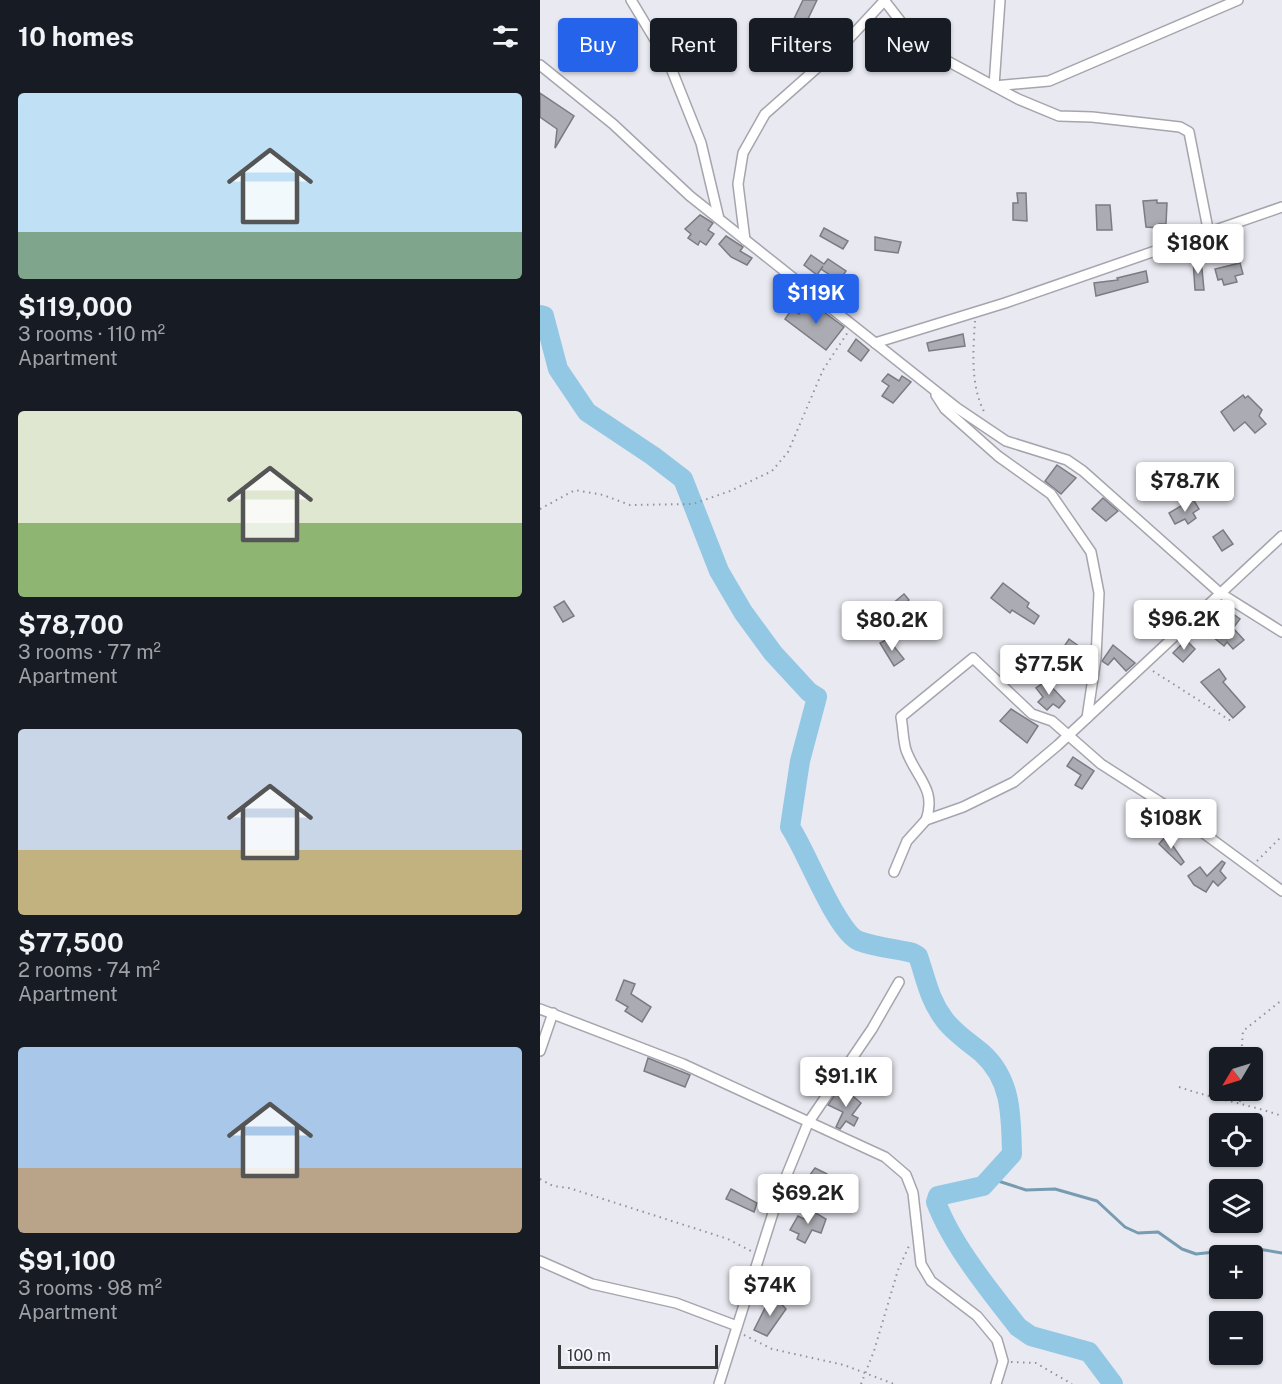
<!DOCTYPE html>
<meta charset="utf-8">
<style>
:root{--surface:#171b24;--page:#20242c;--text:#f1f3f6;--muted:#9ea1a6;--accent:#2563eb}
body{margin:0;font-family:"Public Sans",sans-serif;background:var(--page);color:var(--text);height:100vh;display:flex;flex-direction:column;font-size:22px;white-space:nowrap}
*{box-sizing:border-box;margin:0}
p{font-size:20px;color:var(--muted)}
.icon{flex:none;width:33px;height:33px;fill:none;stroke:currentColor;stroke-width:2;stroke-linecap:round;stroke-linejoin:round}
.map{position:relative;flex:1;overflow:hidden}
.side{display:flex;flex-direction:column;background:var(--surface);width:540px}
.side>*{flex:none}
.guide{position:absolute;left:18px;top:18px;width:570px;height:54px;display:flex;gap:12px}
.needle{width:39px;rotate:232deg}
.buttons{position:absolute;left:669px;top:1047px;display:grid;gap:12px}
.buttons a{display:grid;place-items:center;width:54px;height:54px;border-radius:6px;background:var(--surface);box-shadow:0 2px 4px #0004;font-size:30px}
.scale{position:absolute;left:18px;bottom:15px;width:160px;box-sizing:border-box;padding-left:6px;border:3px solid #363639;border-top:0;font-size:16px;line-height:21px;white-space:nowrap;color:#363639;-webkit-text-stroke:4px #f7f6fe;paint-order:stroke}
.price{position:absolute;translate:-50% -51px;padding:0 14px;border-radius:6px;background:#fff;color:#222;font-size:20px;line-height:39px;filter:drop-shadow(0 2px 3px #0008)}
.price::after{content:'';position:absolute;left:50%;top:36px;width:18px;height:14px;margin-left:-9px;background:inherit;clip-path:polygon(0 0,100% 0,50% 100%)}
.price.active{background:var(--accent);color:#fff}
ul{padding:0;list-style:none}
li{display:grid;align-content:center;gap:12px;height:318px;padding:0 18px}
li span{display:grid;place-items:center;height:186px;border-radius:6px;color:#555}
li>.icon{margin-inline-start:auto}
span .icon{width:108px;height:108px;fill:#fffc;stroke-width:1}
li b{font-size:26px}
h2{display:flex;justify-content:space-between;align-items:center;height:72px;padding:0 18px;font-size:26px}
.pill{padding:0 21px;border-radius:6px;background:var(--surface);box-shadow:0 2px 4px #0004;font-size:21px;line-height:54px}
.pill.active{background:var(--accent);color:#fff}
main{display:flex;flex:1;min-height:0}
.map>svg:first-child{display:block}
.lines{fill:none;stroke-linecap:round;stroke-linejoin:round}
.stream{stroke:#779cb1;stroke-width:3}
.river{stroke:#93c8e4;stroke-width:20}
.building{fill:#ababb3;stroke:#7b7b82;stroke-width:1.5}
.street-casing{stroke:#a6a5ad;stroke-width:12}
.path{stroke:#929298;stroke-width:2;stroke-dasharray:1.5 4.5;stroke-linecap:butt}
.street{stroke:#fff;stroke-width:9}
</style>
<main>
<section class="side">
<h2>10 homes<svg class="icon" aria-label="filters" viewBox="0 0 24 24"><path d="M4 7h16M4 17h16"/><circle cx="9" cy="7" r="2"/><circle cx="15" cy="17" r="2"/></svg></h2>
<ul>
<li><span style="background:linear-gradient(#bfe0f5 75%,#7fa58c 0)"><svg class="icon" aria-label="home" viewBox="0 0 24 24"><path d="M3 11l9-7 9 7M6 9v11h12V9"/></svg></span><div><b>$119,000</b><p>3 rooms · 110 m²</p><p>Apartment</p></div></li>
<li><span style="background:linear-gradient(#dfe7d0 60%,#8fb573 0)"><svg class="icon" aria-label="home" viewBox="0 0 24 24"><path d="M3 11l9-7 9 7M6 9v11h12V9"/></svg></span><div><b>$78,700</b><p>3 rooms · 77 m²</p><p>Apartment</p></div></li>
<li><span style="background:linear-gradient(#c9d6e8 65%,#c2b280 0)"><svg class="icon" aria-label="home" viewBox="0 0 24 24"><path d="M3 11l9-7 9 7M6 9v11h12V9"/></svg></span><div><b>$77,500</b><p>2 rooms · 74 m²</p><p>Apartment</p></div></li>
<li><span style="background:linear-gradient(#a9c7e8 65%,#b9a48a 0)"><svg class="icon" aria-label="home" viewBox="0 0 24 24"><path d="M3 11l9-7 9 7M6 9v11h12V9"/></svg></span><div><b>$91,100</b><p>3 rooms · 98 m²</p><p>Apartment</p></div></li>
</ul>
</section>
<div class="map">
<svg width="742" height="1384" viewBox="0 0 742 1384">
<rect width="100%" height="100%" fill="#e9e9f1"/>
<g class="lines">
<path class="stream" d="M452,1179l34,11 29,-1 42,12 28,26 13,6 20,-1 24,17 14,5 56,-6 30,5"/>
<path class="river" d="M0,315l4,1 14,53 29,43 66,44 30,23 36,92 24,41 30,41 36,39 8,5 -17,64 -10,66c16,23 47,106 69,114 16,6 37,8 54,12l5,3c8,23 11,43 26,63 9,13 26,24 38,34 30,27 29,63 30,101l-29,32 -45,10 -2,6c16,43 54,89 82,125l13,9 58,16 24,32"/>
</g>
<g class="building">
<path d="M263,0h14l-26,54 -11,-6z"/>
<path d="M0,93l34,23 -19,32 2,-19 -17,-12z"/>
<path d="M477,193h9l1,28 -14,-1v-17h5z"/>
<path d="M617,200v3h10l-1,21h-7v4l-13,-1 -3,-26z"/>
<path d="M556,205h14l2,25h-15z"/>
<path d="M160,215l13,8 -5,7 6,4 -8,11 -6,-4 -2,4 -10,-7 3,-4 -6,-5z"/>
<path d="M284,228l24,13 -5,8 -23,-13z"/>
<path d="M186,236l17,11 -3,4 12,7 -5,7 -16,-8 -12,-13z"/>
<path d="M335,237l26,5 -3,11 -23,-3z"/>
<path d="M271,255l13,9 4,-5 18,12 -7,10 -18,-12 2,-3 -6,9 -13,-10z"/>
<path d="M653,259h8l3,31h-9z"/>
<path d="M700,263l3,11 -8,2 2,6 -13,3 -2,-6 -4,1 -3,-11z"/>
<path d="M606,271l2,11 -52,14 -2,-13 24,-3 -1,-2z"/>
<path d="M269,301l35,26 -18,23 -41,-31 7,-10 7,5z"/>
<path d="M423,334l2,12 -36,5 -2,-8z"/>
<path d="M316,339l13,11 -8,11 -13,-10z"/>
<path d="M348,374l11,7 3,-5 9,6 -18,21 -11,-7 7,-10 -7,-5z"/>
<path d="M703,395l2,3 3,-2 14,14 -3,6 7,8 -11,9 -10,-11 -11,9 -13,-19z"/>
<path d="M517,465l19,13 -15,16 -16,-13z"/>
<path d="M563,498l15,13 -12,10 -14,-12z"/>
<path d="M653,499l6,10 -6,4 3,5 -8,6 -3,-5 -10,5 -6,-11z"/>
<path d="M683,530l10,14 -11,7 -9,-14z"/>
<path d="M463,583l26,20 -2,4 12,9 -5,8 -22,-14 -2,3 -19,-15z"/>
<path d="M364,594l5,6 -4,4 17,16 -9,9 -21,-25z"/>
<path d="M24,601l10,15 -11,6 -9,-15z"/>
<path d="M686,609l14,10 -7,9 11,12 -11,9 -6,-7 -3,4 -11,-9 13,-16 -6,-4z"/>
<path d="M348,639l16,20 -10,7 -14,-23z"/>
<path d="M529,639l11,8 -10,19 -13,-9z"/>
<path d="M646,640l9,9 -12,13 -10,-9z"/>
<path d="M573,645l22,18 -9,8 -12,-13 -6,7 -6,-4z"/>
<path d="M679,669l7,10 -3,3 22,25 -12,11 -32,-36z"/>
<path d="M506,681l19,20 -6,7 -6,-4 -6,6 -9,-8 5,-5 -7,-9z"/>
<path d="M471,709l27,17 -11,17 -27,-22z"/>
<path d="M533,757l21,14 -12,18 -7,-4 6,-10 -14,-9z"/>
<path d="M626,836l18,26 -3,3 -22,-21z"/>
<path d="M682,861l3,2 -5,8 6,7 -8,8 -5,-5 -7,11 -12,-7 -6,-9 12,-9 7,9z"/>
<path d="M84,980l11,4 -4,10 20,13 -9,15 -17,-11 3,-4 -12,-7z"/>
<path d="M108,1058l42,17 -5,12 -41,-16z"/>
<path d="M308,1092l13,11 -9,12 6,3 -4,8 -8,-5 -6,8 -4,-2 7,-15 -15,-7 8,-12 8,4z"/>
<path d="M275,1168l12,6 -2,6 6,3 -8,13 -19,-13z"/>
<path d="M191,1189l26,14 -3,9 -28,-13z"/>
<path d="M269,1209l17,10 -5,14 -9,-3 -7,13 -8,-4 2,-5 -9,-4 8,-14 6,3z"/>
<path d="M236,1298l10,11 -19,27 -13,-6 11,-22z"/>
</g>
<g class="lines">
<defs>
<g id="street">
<path d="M91,0l38,63 32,80 18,76"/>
<path d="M344,0l24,31 30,25 80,43 41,17 33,1 88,10 9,5 20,102"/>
<path d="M460,0l-6,86 55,-5 189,-81"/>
<path d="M0,65l73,59 77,72 267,212 49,33 61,19 16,11 137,122 62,39"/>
<path d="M205,240l-7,-56 5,-31 22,-39 79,-70 41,-44"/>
<path d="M335,343l130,-40 277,-96"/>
<path d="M396,395l9,14 53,47 53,38 40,58 8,41 -3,65 -9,60"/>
<path d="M386,820c11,-31 -10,-42 -20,-70 -3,-10 -3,-23 -5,-33l72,-59 59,56 20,7 49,43 67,43 114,84"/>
<path d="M354,872l13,-31 19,-21 37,-13 51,-25 44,-37 224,-209"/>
<path d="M0,1009l143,55 202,93 21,18 7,18 8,71 10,17 46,35 20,24 6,21 -7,23"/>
<path d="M0,1051l13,-38"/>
<path d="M0,1261l52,23 84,19 61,23"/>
<path d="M179,1384l60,-190 29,-71 64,-94 27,-47"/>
</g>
</defs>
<use href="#street" class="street-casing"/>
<g class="path">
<path d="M435,321c-2,30 -5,67 11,94"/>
<path d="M0,509l35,-19 28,5 27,10 63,-1 37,-13 42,-20 16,-19 35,-82 25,-38"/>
<path d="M613,671l78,50"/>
<path d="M717,861l25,-25"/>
<path d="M701,1058l2,-27 39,-31"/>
<path d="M639,1087c35,12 69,17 103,29"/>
<path d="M700,1102l1,-12"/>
<path d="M0,1179l13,7 16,2 159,51 23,12"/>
<path d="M204,1335l28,14 72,16 50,19"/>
<path d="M471,1362l25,1 36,21"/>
<path d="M321,1384l13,-33 24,-81 11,-24"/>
</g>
<use href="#street" class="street"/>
</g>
</svg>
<div class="buttons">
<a><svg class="needle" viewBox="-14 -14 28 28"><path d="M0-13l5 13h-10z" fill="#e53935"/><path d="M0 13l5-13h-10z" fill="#9ea1a6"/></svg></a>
<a><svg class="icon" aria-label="locate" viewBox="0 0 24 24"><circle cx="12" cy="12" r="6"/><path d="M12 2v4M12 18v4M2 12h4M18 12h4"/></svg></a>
<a><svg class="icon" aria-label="layers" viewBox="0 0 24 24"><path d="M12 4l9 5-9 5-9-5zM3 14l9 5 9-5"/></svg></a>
<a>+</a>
<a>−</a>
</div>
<div class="scale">100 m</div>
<b class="price" style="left:658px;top:275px">$180K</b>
<b class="price active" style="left:276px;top:325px">$119K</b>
<b class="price" style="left:645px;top:513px">$78.7K</b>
<b class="price" style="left:644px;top:651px">$96.2K</b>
<b class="price" style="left:352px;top:652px">$80.2K</b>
<b class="price" style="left:509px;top:696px">$77.5K</b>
<b class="price" style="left:631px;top:850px">$108K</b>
<b class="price" style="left:306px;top:1108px">$91.1K</b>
<b class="price" style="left:268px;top:1225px">$69.2K</b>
<b class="price" style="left:230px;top:1317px">$74K</b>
<div class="guide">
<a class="pill active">Buy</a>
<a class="pill">Rent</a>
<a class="pill">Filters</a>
<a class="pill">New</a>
</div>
</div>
</main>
